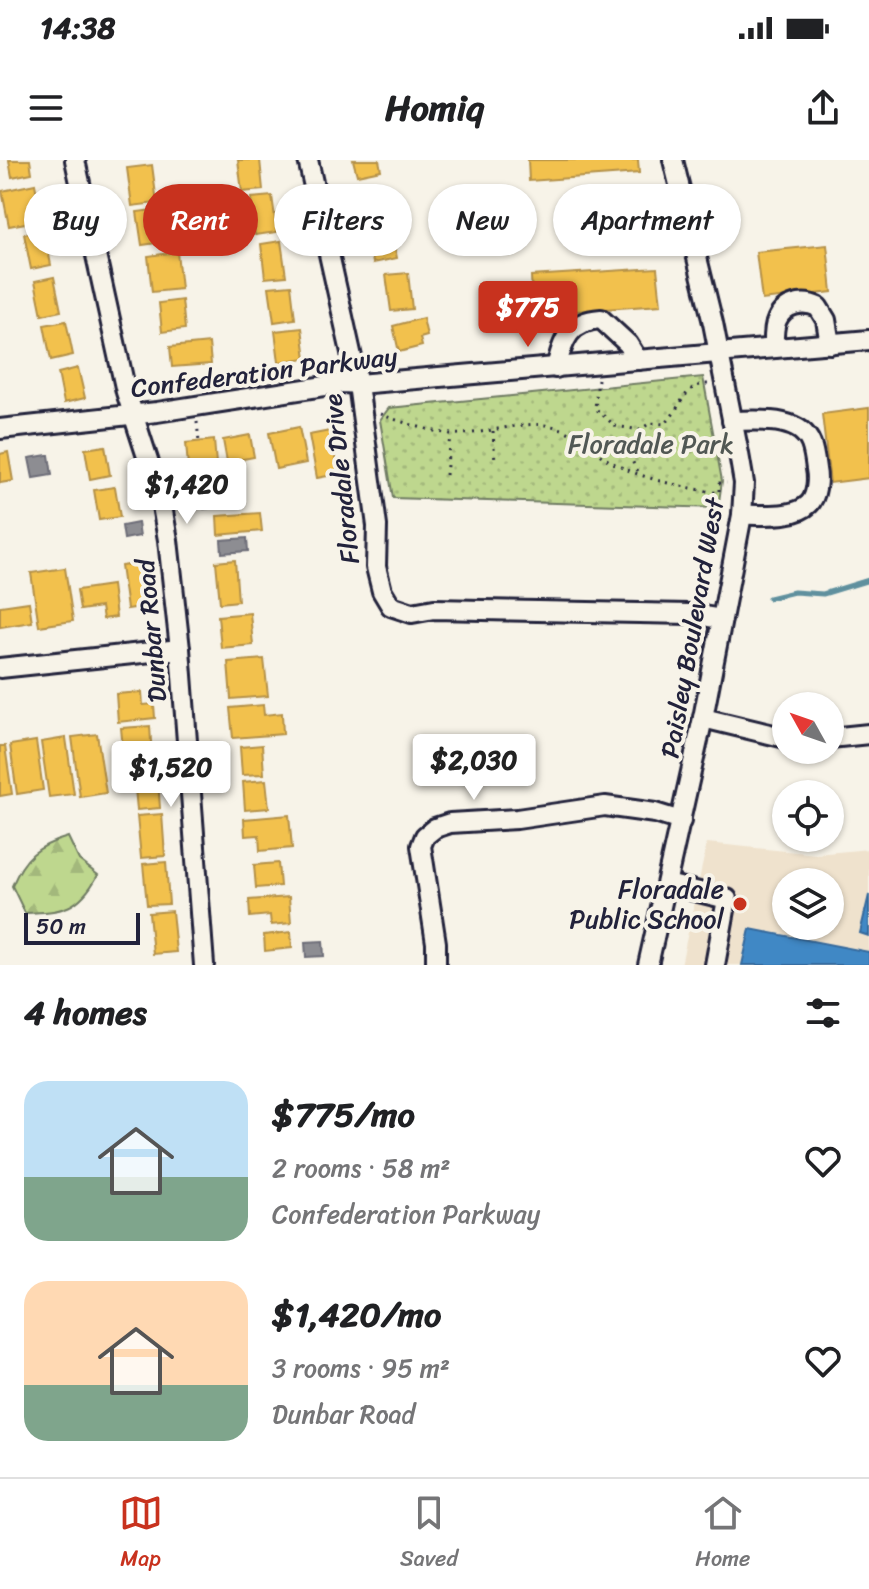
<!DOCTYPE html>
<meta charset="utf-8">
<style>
:root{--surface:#fff;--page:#f6f6f6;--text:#202124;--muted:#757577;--line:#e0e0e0;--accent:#c8321e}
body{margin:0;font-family:Sriracha,sans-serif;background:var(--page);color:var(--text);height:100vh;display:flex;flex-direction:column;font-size:30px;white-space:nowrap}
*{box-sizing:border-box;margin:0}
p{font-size:26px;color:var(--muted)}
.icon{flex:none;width:44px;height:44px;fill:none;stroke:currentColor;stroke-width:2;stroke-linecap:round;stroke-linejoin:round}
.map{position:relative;height:805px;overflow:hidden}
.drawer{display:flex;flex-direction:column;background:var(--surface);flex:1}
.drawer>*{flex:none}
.top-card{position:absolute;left:24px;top:24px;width:822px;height:72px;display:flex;gap:16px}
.needle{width:52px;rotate:310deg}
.tools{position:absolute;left:772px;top:532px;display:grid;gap:16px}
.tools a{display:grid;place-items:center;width:72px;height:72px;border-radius:50%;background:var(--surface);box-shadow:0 2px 6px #0004;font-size:40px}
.scale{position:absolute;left:24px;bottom:20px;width:116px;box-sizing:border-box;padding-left:8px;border:4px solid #22223b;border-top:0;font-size:22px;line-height:28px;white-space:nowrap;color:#22223b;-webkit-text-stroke:6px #f7f3e8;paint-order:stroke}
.price{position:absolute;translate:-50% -68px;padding:0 18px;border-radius:8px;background:#fff;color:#222;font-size:26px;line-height:52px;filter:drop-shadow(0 2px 4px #0008)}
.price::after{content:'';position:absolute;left:50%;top:48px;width:24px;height:18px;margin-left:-12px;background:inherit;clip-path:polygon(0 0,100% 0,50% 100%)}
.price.active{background:var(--accent);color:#fff}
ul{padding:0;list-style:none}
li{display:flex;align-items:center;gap:24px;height:200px;padding:0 24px}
li span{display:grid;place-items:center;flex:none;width:224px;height:160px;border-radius:24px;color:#555}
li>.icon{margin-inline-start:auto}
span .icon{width:96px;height:96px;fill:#fffc;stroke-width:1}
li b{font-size:34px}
h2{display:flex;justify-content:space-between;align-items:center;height:96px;padding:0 24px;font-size:34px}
.chip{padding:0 28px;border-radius:36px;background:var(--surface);box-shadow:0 2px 6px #0004;font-size:28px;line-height:72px}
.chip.active{background:var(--accent);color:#fff}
.status{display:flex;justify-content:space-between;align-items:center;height:56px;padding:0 40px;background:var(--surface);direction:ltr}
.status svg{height:22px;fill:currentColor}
header{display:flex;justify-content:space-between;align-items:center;height:104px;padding:0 24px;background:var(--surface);font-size:36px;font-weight:700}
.tabs{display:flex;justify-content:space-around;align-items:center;height:112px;border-top:2px solid var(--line);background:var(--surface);font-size:22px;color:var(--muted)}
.tabs a{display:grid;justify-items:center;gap:4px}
.tabs .active{color:var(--accent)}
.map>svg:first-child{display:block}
.built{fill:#efe2cd;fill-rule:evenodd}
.forest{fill:url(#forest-firs);stroke:#707c64;stroke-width:2}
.park{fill:url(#park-dots);stroke:#707c64;stroke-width:2}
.homes{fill:#f2c14e;stroke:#b49148;stroke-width:2}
.schools{fill:#3f88c5;stroke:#36699c;stroke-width:2}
.industry{fill:#8d8d92;stroke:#6d6d78;stroke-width:2}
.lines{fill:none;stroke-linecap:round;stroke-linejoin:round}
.stream{stroke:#5f909e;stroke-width:5}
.minor-casing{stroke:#22223b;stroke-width:24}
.path{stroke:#22223b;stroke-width:3;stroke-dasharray:2 6;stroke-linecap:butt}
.minor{stroke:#f7f3e8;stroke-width:18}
.poi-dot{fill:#c8321e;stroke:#f7f3e8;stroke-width:3}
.labels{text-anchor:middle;stroke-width:8;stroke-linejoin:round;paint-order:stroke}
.street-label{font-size:26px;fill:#22223b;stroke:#f7f3e8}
.park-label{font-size:26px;fill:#515854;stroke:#f7f3e8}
.poi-label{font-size:26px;fill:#22223b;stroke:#f7f3e8;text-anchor:end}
</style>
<div class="status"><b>14:38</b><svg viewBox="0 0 49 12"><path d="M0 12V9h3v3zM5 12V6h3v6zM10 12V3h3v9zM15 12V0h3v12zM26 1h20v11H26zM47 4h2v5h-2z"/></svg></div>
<header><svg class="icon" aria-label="menu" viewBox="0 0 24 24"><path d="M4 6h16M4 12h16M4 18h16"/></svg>Homiq<svg class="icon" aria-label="share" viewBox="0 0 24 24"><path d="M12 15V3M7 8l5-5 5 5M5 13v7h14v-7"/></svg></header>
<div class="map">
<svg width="869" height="805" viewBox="0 0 869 805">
<defs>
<pattern id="forest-firs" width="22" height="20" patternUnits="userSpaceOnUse" patternTransform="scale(2)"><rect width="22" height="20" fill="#bed78e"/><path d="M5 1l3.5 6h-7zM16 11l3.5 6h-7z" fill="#a3b87b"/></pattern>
<pattern id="park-dots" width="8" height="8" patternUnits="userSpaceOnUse" patternTransform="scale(2)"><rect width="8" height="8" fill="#bed78e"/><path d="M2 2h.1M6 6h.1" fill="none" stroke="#a3b87b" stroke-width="1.8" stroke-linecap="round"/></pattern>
</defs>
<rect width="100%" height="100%" fill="#f7f3e8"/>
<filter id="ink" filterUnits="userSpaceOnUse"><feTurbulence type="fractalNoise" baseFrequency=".0125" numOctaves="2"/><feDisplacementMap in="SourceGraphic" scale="16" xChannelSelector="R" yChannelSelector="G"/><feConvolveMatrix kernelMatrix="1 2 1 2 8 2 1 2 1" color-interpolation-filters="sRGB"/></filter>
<g filter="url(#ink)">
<path class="built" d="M707,683l109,11 53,-5v116h-188zM786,722h44v44h-44z"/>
<path class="forest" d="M68,677l11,23 19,15c-19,35 -36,37 -73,38l-13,-27c12,-29 25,-40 56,-49z"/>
<path class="park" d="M703,217l19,104 -4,27 -325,-10 -13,-78 9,-12z"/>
<g class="homes">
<path d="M9,0h21l2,13 -20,4z"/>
<path d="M238,0h22l3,30 -21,2z"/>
<path d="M353,0h26l2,10 -24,5z"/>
<path d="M528,0h110l1,13 -110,8z"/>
<path d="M152,5l5,38 -25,3 -5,-38z"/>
<path d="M35,24l7,36 -33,6 -7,-35z"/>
<path d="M386,25l4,33 -22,3 -4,-33z"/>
<path d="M272,36l5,36 -22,3 -4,-37z"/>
<path d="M167,48l4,33 -29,4 -5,-33z"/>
<path d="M391,69l6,29 -24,5 -6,-29z"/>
<path d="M44,70l7,35 -20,4 -7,-35z"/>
<path d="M281,81l5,35 -21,2 -4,-34z"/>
<path d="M827,85l5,47 -70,8 -6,-48z"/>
<path d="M177,92l4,37 -29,3 -4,-36z"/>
<path d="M657,108l4,37 -128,9 -2,-38z"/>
<path d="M408,113l4,36 -21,2 -5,-36z"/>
<path d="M54,117l7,34 -19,4 -7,-34z"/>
<path d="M291,125l4,34 -21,3 -5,-35z"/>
<path d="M182,140l3,29 -23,3 -3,-29z"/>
<path d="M423,158l4,18 -7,2 2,8 -23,6 -6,-26z"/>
<path d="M66,161l7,34 -22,5 -7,-35z"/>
<path d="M302,168l4,30 -27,4 -4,-31z"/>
<path d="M209,183l2,21 -39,3 -2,-20z"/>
<path d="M78,208l7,30 -21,5 -6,-30z"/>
<path d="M869,248v70l-39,5 -8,-69z"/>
<path d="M299,267l7,36 -30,6 -7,-36z"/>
<path d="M330,271l8,43 -21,4 -8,-43z"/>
<path d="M250,275l4,22 -27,5 -4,-22z"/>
<path d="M214,280l2,24 -28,3 -2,-24z"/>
<path d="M105,286l5,29 -20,4 -5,-30z"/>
<path d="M8,292l5,29 -13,2v-29z"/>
<path d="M115,327l5,30 -21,3 -5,-30z"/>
<path d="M260,353l2,18 -44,4 -1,-19z"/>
<path d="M235,400l3,41 -18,2 -4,-41z"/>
<path d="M142,403l6,43 -21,3 -6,-43z"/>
<path d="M65,408l8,53 -34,5 -8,-53z"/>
<path d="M112,425l4,32 -13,2 -2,-12 -21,3 -3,-20z"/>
<path d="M29,442l3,20 -32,5v-21z"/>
<path d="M250,453l3,32 -32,3 -3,-32z"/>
<path d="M264,499l4,37 -37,3 -3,-37z"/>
<path d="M142,532l1,13 11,-1 1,14 -37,4 -2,-28z"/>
<path d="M263,545l1,10 18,-2 1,21 -50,4 -3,-30z"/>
<path d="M150,566l2,31 -28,2 -3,-31z"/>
<path d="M97,574l9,59 -26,4 -8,-60z"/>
<path d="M66,578l8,56 -25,3 -8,-55z"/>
<path d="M36,581l7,49 -26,4 -7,-49z"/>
<path d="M262,585l2,29 -22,1 -2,-28z"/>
<path d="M0,586h5l7,48 -12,2z"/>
<path d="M157,605l3,43 -23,2 -4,-43z"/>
<path d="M266,620l3,28 -24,2 -2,-28z"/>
<path d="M162,654l3,42 -24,2 -4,-42z"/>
<path d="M289,655l3,33 -32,3 -1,-16 -14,1 -1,-17z"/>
<path d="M166,702l3,42 -22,1 -4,-41z"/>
<path d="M278,703l2,23 -24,2 -2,-23z"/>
<path d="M289,737l2,26 -20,2 -1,-10 -20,2 -1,-17z"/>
<path d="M172,751l4,41 -23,2 -4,-41z"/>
<path d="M291,772l1,16 -27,3 -1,-16z"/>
</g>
<g class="schools">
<path d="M869,735v41l-9,-3z"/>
<path d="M750,769l119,23v13h-127z"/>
</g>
<g class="industry">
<path d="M47,295h2l3,20 -19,3 -4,-20z"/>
<path d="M223,331l2,15 -21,3 -3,-14z"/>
<path d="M138,363l2,13 -16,3 -2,-13z"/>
<path d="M247,378l1,13 -26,2 -1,-13z"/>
<path d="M323,781l1,15 -18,1 -1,-15z"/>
</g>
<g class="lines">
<path class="stream" d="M769,438l25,-6 29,2 46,-14"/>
<defs>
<g id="minor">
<path d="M75,0l51,232 35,108 7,40 12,109 24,316"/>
<path d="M308,0l50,224 19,142 -1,41 6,24 9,15 21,7 22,-4 256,5 32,5"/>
<path d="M774,188c0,-8 -1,-20 3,-28 7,-16 26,-20 41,-13l8,13 4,24"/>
<path d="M556,208c7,-28 13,-47 45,-49l27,25 10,16"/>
<path d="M732,261c24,0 68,-6 79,23 3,8 4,17 5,25 2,10 1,27 -7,35 -15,15 -48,10 -67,11"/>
<path d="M0,269l157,-17 187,-29 14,1 511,-44"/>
<path d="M0,508l180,-19"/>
<path d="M703,558l83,20"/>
<path d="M830,578l39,-4"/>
<path d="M667,724l60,15 -12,66"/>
<path d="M436,805v-22l-15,-97 4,-10 10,-8 15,-5 67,-4 88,-13 50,7 26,8"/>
<path d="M648,805l55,-247 39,-203 2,-32 -5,-29 -26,-131 -40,-163"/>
</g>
</defs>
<use href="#minor" class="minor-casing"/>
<g class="path">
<path d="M598,219l-3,29 20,18 25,4 10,-7 15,1c16,-15 18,-40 43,-40"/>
<path d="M380,254c18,7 52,18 71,20 34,2 72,-16 105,-7 20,6 34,22 52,33 31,19 75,27 111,33v-10h8"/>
<path d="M197,262l2,20"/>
<path d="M493,271l2,31"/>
<path d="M638,311c-10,-14 -10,-24 1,-39"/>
<path d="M446,315l4,-40"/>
</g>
<use href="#minor" class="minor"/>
</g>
</g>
<circle class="poi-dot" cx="740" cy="744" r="8"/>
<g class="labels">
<g class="street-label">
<text transform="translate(264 212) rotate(-7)" y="9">Confederation Parkway</text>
<text transform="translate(341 319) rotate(-96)" y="9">Floradale Drive</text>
<text transform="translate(692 468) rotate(-80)" y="9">Paisley Boulevard West</text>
<text transform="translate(151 471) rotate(-95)" y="9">Dunbar Road</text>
</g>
<g class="park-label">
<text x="651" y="293">Floradale Park</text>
</g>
<g class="poi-label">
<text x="724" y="738">Floradale<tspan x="724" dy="30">Public School</tspan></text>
</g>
</g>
</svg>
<div class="tools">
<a><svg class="needle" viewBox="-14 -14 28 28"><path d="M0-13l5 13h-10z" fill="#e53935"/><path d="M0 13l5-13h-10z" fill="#757577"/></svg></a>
<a><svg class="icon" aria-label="locate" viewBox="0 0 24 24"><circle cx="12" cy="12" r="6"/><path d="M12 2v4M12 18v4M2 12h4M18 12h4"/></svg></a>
<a><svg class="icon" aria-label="layers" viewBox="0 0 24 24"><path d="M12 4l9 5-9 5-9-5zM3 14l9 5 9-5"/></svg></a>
</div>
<div class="scale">50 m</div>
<b class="price active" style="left:528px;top:189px">$775</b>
<b class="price" style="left:187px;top:366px">$1,420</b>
<b class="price" style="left:474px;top:642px">$2,030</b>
<b class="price" style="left:171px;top:649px">$1,520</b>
<div class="top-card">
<a class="chip">Buy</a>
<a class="chip active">Rent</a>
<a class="chip">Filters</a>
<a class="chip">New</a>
<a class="chip">Apartment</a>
</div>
</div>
<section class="drawer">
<h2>4 homes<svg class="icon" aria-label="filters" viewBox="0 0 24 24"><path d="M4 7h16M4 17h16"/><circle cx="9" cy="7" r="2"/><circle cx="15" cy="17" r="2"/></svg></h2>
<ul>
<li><span style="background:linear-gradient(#bfe0f5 60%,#7fa58c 0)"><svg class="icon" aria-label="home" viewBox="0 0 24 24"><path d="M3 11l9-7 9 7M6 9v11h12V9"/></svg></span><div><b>$775/mo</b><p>2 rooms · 58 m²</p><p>Confederation Parkway</p></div><svg class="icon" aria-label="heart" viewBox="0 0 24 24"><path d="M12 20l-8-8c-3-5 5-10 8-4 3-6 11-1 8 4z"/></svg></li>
<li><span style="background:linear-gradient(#ffd9b3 65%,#7fa58c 0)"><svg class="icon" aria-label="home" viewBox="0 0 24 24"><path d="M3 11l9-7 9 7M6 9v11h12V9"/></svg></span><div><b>$1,420/mo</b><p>3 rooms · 95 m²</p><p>Dunbar Road</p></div><svg class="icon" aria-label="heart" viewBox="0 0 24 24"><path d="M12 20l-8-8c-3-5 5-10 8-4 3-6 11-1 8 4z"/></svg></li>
</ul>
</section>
<nav class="tabs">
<a class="active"><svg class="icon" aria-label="map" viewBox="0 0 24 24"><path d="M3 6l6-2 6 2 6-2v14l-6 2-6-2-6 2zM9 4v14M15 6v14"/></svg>Map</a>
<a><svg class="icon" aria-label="saved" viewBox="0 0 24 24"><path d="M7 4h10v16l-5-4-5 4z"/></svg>Saved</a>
<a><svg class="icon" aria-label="home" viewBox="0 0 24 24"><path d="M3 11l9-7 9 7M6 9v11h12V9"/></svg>Home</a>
</nav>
